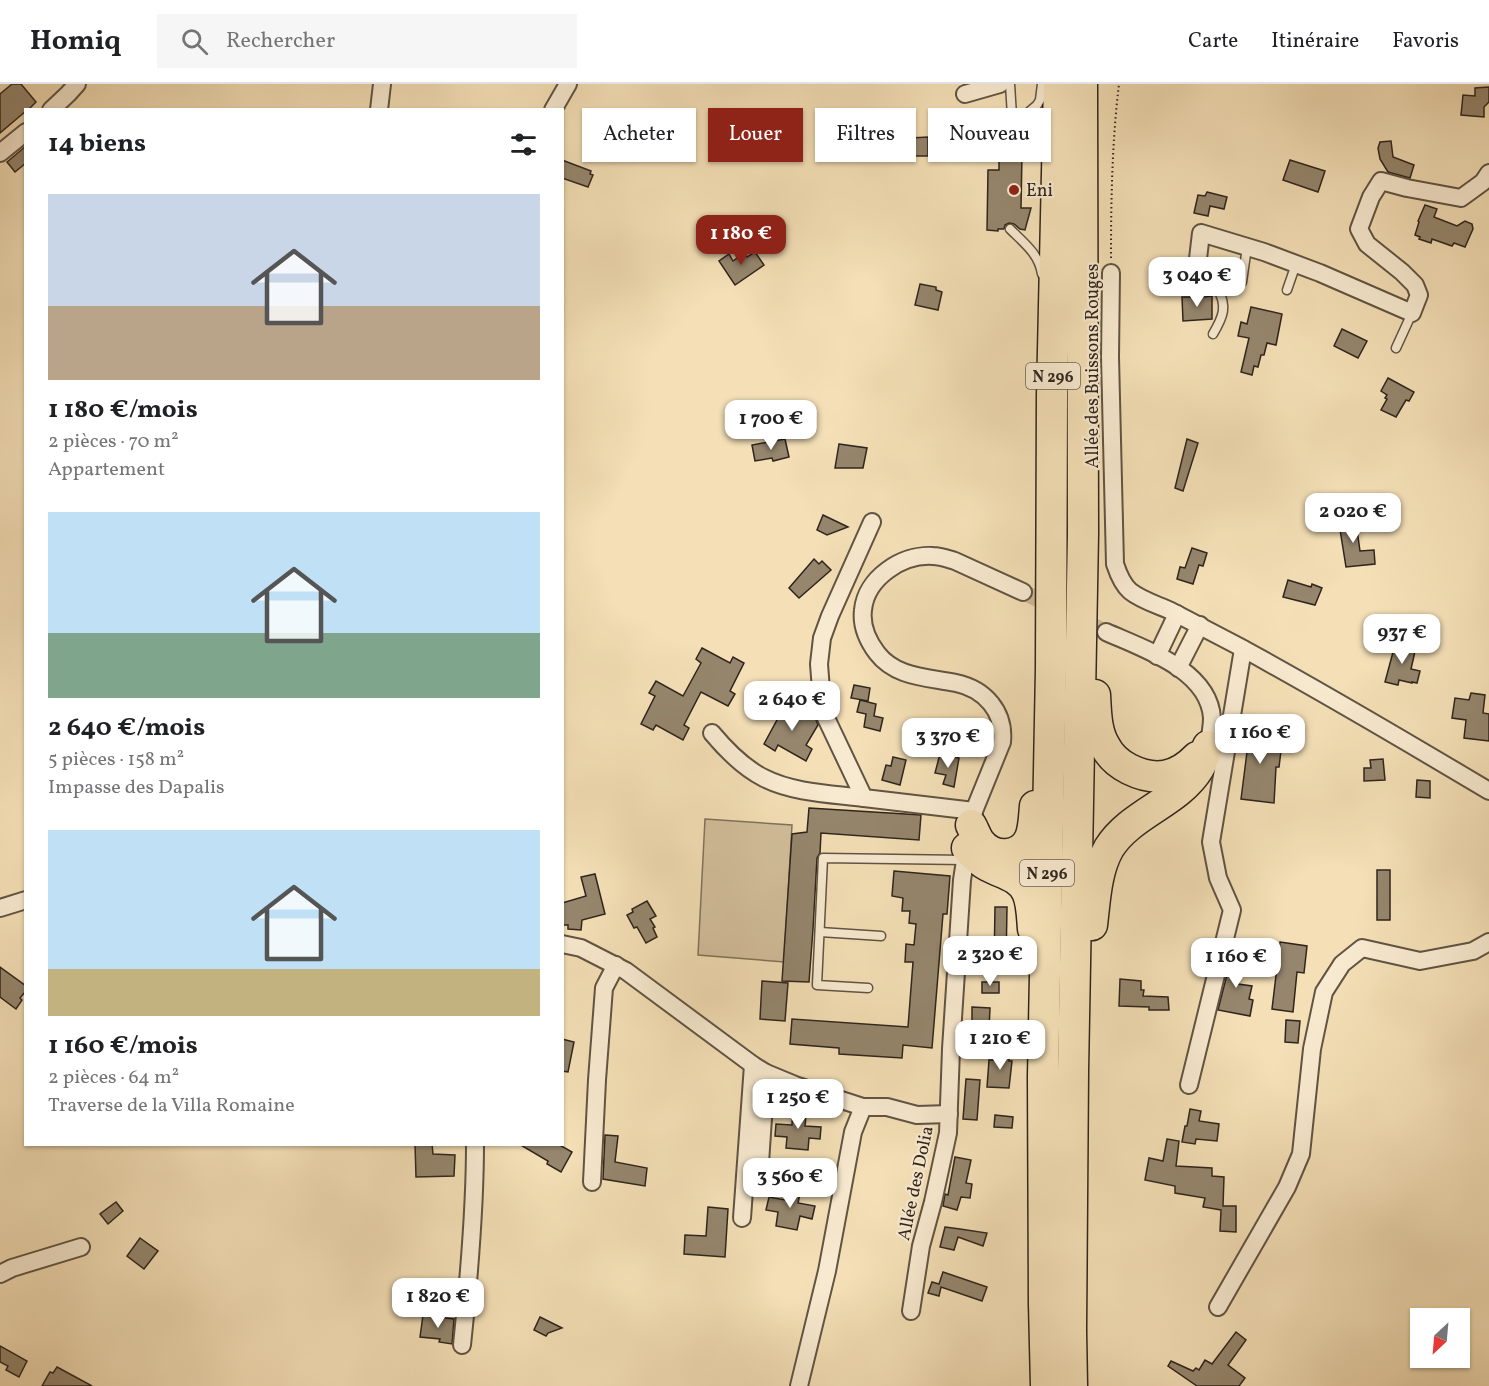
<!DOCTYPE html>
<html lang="fr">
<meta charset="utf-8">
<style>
:root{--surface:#fff;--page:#f6f6f6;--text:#202124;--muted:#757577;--line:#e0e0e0;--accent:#8f2418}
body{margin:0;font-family:Vollkorn,serif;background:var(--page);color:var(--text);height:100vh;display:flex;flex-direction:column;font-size:22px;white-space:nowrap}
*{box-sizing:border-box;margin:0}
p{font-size:20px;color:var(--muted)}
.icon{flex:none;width:33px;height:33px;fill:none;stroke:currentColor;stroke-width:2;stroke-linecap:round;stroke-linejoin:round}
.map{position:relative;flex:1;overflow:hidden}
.details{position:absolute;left:24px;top:24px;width:540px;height:1038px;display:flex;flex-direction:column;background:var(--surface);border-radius:0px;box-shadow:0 2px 4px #0004}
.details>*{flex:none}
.guide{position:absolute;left:582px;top:24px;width:570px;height:54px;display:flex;gap:12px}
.needle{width:39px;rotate:206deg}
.tools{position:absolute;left:1410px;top:1224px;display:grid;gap:12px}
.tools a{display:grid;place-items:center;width:60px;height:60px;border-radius:0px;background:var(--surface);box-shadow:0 2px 4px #0004;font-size:30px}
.price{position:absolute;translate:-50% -51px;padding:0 14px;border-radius:12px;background:#fff;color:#222;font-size:20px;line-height:39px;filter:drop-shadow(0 2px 3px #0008)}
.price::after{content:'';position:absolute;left:50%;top:36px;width:18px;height:14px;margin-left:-9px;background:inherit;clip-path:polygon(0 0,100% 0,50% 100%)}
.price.current{background:var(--accent);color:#fff}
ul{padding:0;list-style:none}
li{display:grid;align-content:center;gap:12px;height:318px;padding:0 24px}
li span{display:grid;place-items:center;height:186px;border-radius:0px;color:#555}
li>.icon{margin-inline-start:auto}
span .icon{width:108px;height:108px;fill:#fffc;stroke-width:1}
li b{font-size:26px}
h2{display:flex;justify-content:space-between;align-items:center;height:72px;padding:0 24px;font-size:26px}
.tag{padding:0 21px;border-radius:0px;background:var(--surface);box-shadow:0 2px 4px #0004;font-size:21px;line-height:54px}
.tag.current{background:var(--accent);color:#fff}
header{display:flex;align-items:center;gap:36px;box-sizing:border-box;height:84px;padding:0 30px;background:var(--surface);border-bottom:2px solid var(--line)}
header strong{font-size:28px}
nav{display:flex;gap:33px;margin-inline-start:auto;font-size:21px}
.search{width:420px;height:54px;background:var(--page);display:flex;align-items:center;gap:15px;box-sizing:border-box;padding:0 21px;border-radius:0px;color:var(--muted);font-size:22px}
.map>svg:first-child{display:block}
.green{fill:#d3bf9c;stroke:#81725c;stroke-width:1.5}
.building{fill:#95866d;stroke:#2f251d;stroke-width:1.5}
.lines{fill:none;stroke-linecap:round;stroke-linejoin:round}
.street-tunnel{stroke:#cdba97;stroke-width:16;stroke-dasharray:16 8;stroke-linecap:butt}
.lane-casing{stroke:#605443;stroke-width:11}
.street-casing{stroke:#605443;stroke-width:20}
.highway-casing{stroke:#2f251d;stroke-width:33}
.path{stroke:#2f251d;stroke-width:2;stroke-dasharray:1.5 3;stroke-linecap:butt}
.lane{stroke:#f8ead0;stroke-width:8}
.street{stroke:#f8ead0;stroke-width:16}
.highway{stroke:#f4dfb6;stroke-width:30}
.poi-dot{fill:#8f2418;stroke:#f8ead0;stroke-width:2}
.labels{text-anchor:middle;stroke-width:4.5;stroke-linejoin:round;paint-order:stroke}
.shield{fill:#f8ead0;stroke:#6b6053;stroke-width:1.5}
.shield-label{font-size:16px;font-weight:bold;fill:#2f251d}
.poi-label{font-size:18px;fill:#2f251d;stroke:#f8ead0;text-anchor:start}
.street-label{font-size:18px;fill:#2f251d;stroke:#f8ead0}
</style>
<header>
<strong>Homiq</strong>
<div class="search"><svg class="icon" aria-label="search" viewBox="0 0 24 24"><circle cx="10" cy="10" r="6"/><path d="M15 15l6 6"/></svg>Rechercher</div>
<nav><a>Carte</a><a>Itinéraire</a><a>Favoris</a></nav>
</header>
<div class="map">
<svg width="1489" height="1302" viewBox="0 0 1489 1302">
<rect width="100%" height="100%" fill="#f4dfb6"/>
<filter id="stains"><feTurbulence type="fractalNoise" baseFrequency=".00333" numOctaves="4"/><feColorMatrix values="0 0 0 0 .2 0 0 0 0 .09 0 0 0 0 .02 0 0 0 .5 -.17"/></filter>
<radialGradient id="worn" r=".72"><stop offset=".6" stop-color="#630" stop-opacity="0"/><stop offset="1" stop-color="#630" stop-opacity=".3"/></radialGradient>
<path class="green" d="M705,735l87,6 -8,137 -86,-7z"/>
<g class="building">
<path d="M12,0h9l15,18 -8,8h-2v1l-26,22v-39z"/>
<path d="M1489,3v15l-5,5v10l-23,-2 2,-20 12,1v-8z"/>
<path d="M875,31l3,13 23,-5 4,23 -14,3 -2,-7 -35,8 -6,-29z"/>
<path d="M928,53v19h-17v-18z"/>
<path d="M1391,57l2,16 21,8 -4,13 -22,-6 -8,-13 -2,-11 2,-6z"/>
<path d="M26,62v17l-11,9 -8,-10z"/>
<path d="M999,69h5l2,5 4,1 5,-2 1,-4h6l-1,55h10l-6,22 -5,-1 -6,-5 -5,-1 -4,2 -1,4h-6v2l-11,-1 1,-60h11z"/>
<path d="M562,76l29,11 -1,3 3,1 -5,12 -26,-9z"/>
<path d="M1290,76l35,11 -7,21 -35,-12z"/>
<path d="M1207,108l20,5 -3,12 -14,-3 -2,10 -14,-3 4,-18 7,1z"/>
<path d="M1425,121l12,4 -3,8 23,9 8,-5 7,3 1,5 -8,18 -11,-4 -2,3 -20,-7 -1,4 -12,-4 1,-2 -5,-2 4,-13 -1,-1z"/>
<path d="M755,168l9,13 -29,20 -16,-24 10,-7 4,7 11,-8 3,4z"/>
<path d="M920,200l16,3v3l6,2 -4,18 -23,-5z"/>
<path d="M1195,210h3l6,3 8,-1v23l-29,2 -1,-24h10z"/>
<path d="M1251,223l31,7 -6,31 -9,-2 -3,12h-3l-3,12 -4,-1 -2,9 -11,-3 8,-34 -11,-2 3,-14 6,2z"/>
<path d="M1342,245l25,12 -9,17 -24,-12z"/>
<path d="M1388,294l26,14 -5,9 -3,-1 -10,17 -15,-7 6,-11 -2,-1 2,-3 -6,-4z"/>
<path d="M785,355l4,18 -16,4 -1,-3 -17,3 -3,-16z"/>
<path d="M1187,355l11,4 -15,48 -8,-3z"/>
<path d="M839,360l28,4 -4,20h-28z"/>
<path d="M823,431l25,12 -21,8 -10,-5z"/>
<path d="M1355,431l5,36 14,-1 1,14 -29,3 -8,-50z"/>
<path d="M1192,464l15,5 -4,13 -4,-1 -6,19 -16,-5 3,-12 5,1z"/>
<path d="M814,475l5,5 3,-3 9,9 -32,28 -10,-10z"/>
<path d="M1288,496l23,7 1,-3 10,4 -7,17 -32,-8z"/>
<path d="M1396,557l20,6 -5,22 9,2 -3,12 -5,-1v1l-13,-3 -1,5 -13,-3z"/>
<path d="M702,564l28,15 3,-6 11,6 -14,28 5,3 -7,12 -27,-14 -17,33 5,3 -6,12 -27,-15 -3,5 -12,-6 14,-28 -6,-3 7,-12 27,15 18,-33 -5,-4z"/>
<path d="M854,601l16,3 -2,13 -17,-3z"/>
<path d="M1471,609l14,2 -2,18 6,1v27l-25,-3 2,-18 -14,-2 3,-20 14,2z"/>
<path d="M860,616l16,4 -2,12 9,2 -3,13 -16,-4 2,-13 -9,-2z"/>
<path d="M779,619l27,15 4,-7 4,3 4,11 -12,20 6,4 -6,12 -28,-16 -3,6 -11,-7 14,-26 -6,-3z"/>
<path d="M1241,647l29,3 -1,4 18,2 -1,11h-5l-2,16h-3l-2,36 -33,-4 6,-47 -9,-1z"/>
<path d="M940,670l19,4 -5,29 -11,-3 3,-9 -11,-2z"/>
<path d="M893,673l13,3 -6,25 -18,-5 4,-15 5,1z"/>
<path d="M1383,675l2,21 -21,1v-13h7l-1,-8z"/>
<path d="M1417,696l13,1v17l-14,-1z"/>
<path d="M809,724l112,7 -2,25 -98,-7 -1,20 -3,5 -4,71 -4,53 -27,-1 10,-147 15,-2z"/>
<rect x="1377" y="786" width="13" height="50"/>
<path d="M894,787l56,5 -3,38h-4l-11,134 -29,-3 -1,13 -63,-4v-6l-49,-4 2,-25 116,8 5,-65h-8l1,-18 8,1 2,-21 -7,-1 1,-12h-8l1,-13 -11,-2z"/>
<path d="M595,790l10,40 -23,6 -1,10 -13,-1v-4h-6v-22l24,-7 -5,-19z"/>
<path d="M647,817l9,15 -6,3 5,8 -2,1 4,9 -11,6 -9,-16 -3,1 -7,-13 6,-3 -1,-3z"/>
<path d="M995,823h12l-1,58h-12z"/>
<path d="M1280,858l27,4 -3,27 -7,-1 -4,40 -21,-3z"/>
<path d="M1233,867l12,3 -7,30 14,2 -3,13 4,1 -3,16 -32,-6z"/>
<path d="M0,883l26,19v5l-6,7 2,2 -6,9 -16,-12z"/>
<path d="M1120,895l21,2v9h3l-1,6 25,1 1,13h-20v-3l-30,-1z"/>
<path d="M762,897l26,2 -3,38 -25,-2z"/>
<rect x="982" y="898" width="17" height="11"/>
<path d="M972,923l18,1 -1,21h-17z"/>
<path d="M1286,936l14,1 -2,22 -13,-1z"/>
<path d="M562,955l12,3 -6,30 -6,-1z"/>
<path d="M994,968l16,1 -1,8h3l-3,27 -22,-1 2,-27h5z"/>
<path d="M966,995l14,1 -3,40 -14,-1z"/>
<path d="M793,1019l14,1 -2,22 16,1 -1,12 -11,-1 -1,12 -22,-2 1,-11 -12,-1 1,-12 16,1z"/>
<path d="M1190,1025l11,2 -2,10 20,3 -2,17 -21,-2 -1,5 -13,-2 3,-16h2z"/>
<path d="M995,1031l18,2 -1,11 -18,-1z"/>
<path d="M605,1051l13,1 -3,26 32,6 -2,18 -42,-7z"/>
<path d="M1167,1055l12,2 -3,25 36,2v8l12,1 -1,29h13v26l-16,-1 1,-21 -18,-3 2,-9 -30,-5v-7l-30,-6 4,-22 14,3z"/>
<path d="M415,1060h17l1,10 22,1 -1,21 -38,1z"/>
<path d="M519,1060h39l14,8 -11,20 -14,-8 1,-3z"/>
<path d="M955,1073l16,3 -5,23 6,1 -2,14 -9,-1 -4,13 -14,-4 2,-12 3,1z"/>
<path d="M788,1103l13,2 -3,14 17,3 -3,13 -12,-3 -3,14 -21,-4 2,-14 -12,-2 3,-13 16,3z"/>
<path d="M116,1118l7,9 -15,13 -8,-10z"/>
<path d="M708,1123l20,2 -3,48 -41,-3 1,-19 21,1z"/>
<path d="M945,1143l15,2 27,4 -4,13 -25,-9 -4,13 -14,-3z"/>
<path d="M140,1154l18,13 -14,18 -17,-13z"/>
<path d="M943,1188l44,15 -5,14 -41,-14 -2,9 -11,-3 4,-11 7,2z"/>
<path d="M423,1231l31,4 -2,25 -13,-2 1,-3 -20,-2z"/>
<path d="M540,1233l22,11 -14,5 -2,3 -12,-6z"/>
<path d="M1236,1248l10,8 -18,25 17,13 -6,8h-42l-29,-20 3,-5 22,10 3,-3 3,2 6,-10 7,4z"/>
<path d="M0,1262l27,15 -8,16 -13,-7 2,-4 -8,-4z"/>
<path d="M57,1283l35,19h-50l8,-14 3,1z"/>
</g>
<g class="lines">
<path class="street-tunnel" d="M1023,508l83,40"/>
<defs>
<g id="lane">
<path d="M1010,0l2,32 6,11"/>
<path d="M963,60l48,-1 12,-26 14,-12 3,-5 2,-16"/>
<path d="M1010,69l1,-10"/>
<path d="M1010,145c14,14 29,25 32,45"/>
<path d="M1194,196l-1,2 24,6c11,18 6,29 -4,46"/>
<path d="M1242,198l5,-35"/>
<path d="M1287,206l9,-26"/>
<path d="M1396,264l16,-35"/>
<path d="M820,848l61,4"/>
<path d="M868,904l-51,-3 6,-127 142,2"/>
</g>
<g id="street">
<path d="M965,10l35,-10"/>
<path d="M51,26l17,-16 9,-10"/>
<path d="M379,26l3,-26"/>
<path d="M553,26l15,-26"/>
<path d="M0,69l26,-21"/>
<path d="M1111,189l-1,84 5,207c3,9 7,20 15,27 11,9 28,14 41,20 23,12 46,24 69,36 84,46 167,95 249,144"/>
<path d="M1196,192l5,-43 63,19 56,21 92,40 7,-18 -4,-10 -13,-13 -35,-28 -8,-15 12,-32 10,-16 26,7 54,10 22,-16 6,-9"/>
<path d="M872,438l-42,94 -8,22 -3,26 3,39 4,15 38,80 110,13"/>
<path d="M1106,548c38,17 103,38 106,86 0,10 -2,19 -4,28"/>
<path d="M1157,572l20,-42"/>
<path d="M1178,584l22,-43"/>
<path d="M712,649c15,18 32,35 52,45 29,15 69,16 100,20"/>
<path d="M0,824l26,-8"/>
<path d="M562,860l19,4 45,23 127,94 13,8 29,12 68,22h24l30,8 32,-1"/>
<path d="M1189,1001l43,-175 -14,-32 -7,-36 32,-193"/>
<path d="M759,1094l7,-105"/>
<path d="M592,1098l5,-102 7,-92 12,-23"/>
<path d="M742,1134l11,-153"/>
<path d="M0,1190l12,-6 69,-21"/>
<path d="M1218,1223l69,-120 14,-33 11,-105 12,-57 18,-28 20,-16 58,13 53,-10 16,-9"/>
<path d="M911,1227l10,-65 12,-44 15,-69 3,-84 11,-169 5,-32 7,-37 28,-69c3,-30 -17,-53 -46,-59 -28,-6 -60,-5 -79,-30 -9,-12 -16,-27 -14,-43 3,-32 39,-56 70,-54 7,0 15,3 22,5l68,31"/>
<path d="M462,1261c7,-67 13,-133 13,-201"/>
<path d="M799,1302l28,-115 26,-139 10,-25"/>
</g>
<g id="highway">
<path d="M1095,611c1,18 1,36 10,51 5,10 14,18 24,23 26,13 48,9 68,-12"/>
<path d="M971,741c3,5 5,12 9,17 13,17 40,17 50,-4 4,-10 4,-22 5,-32"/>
<path d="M967,764c6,7 13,14 21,18 15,8 31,10 39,26 5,11 5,25 6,37"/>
<path d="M1092,841c3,-25 4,-54 17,-77 22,-35 69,-45 90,-80 4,-7 6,-15 9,-22"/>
<path d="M1046,1302l-2,-82 -1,-227 8,-408 1,-274 7,-311"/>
<path d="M1072,1302l-1,-55 2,-260 10,-537 -1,-450"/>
</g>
</defs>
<use href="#lane" class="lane-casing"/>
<use href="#street" class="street-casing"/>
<use href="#highway" class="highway-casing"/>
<path class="path" d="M1111,174c0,-58 1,-116 8,-174"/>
<use href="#lane" class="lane"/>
<use href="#street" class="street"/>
<use href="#highway" class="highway"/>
</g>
<circle class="poi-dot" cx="1014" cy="106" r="6"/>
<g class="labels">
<g class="shield">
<rect x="1026" y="279" width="54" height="26" rx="4.5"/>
<rect x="1020" y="776" width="54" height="26" rx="4.5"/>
</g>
<g class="shield-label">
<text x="1053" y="298">N 296</text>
<text x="1047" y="795">N 296</text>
</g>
<g class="poi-label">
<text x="1026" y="112">Eni</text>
</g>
<g class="street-label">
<text transform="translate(1092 282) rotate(-90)" y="6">Allée des Buissons Rouges</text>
<text transform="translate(915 1099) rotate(-78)" y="6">Allée des Dolia</text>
</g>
</g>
<rect width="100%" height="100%" filter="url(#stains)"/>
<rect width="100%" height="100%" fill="url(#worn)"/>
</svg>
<div class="tools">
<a><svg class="needle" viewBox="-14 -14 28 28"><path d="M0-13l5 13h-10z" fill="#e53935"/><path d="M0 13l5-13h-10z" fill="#757577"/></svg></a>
</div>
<b class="price current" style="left:741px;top:182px">1 180 €</b>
<b class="price" style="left:1197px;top:224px">3 040 €</b>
<b class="price" style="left:771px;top:367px">1 700 €</b>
<b class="price" style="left:1353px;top:460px">2 020 €</b>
<b class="price" style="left:1402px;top:581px">937 €</b>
<b class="price" style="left:792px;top:648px">2 640 €</b>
<b class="price" style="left:1260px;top:681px">1 160 €</b>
<b class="price" style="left:948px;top:685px">3 370 €</b>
<b class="price" style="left:990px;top:903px">2 320 €</b>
<b class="price" style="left:1236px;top:905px">1 160 €</b>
<b class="price" style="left:1000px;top:987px">1 210 €</b>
<b class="price" style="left:798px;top:1046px">1 250 €</b>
<b class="price" style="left:790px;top:1125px">3 560 €</b>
<b class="price" style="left:438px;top:1245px">1 820 €</b>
<div class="guide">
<a class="tag">Acheter</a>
<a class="tag current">Louer</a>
<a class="tag">Filtres</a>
<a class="tag">Nouveau</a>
</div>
<section class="details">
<h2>14 biens<svg class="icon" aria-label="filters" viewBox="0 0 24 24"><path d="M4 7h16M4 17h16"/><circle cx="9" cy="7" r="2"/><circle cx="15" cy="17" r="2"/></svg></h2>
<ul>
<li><span style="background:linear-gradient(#c9d6e8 60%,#b9a48a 0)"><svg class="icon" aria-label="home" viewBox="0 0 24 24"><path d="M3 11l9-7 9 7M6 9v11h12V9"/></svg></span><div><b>1 180 €/mois</b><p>2 pièces · 70 m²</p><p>Appartement</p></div></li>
<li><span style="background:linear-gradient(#bfe0f5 65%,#7fa58c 0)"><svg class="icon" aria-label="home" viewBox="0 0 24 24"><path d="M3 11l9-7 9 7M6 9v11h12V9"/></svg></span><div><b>2 640 €/mois</b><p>5 pièces · 158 m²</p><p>Impasse des Dapalis</p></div></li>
<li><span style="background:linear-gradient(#bfe0f5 75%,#c2b280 0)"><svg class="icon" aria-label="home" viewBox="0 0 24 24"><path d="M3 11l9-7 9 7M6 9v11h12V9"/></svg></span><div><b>1 160 €/mois</b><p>2 pièces · 64 m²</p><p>Traverse de la Villa Romaine</p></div></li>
</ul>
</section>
</div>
